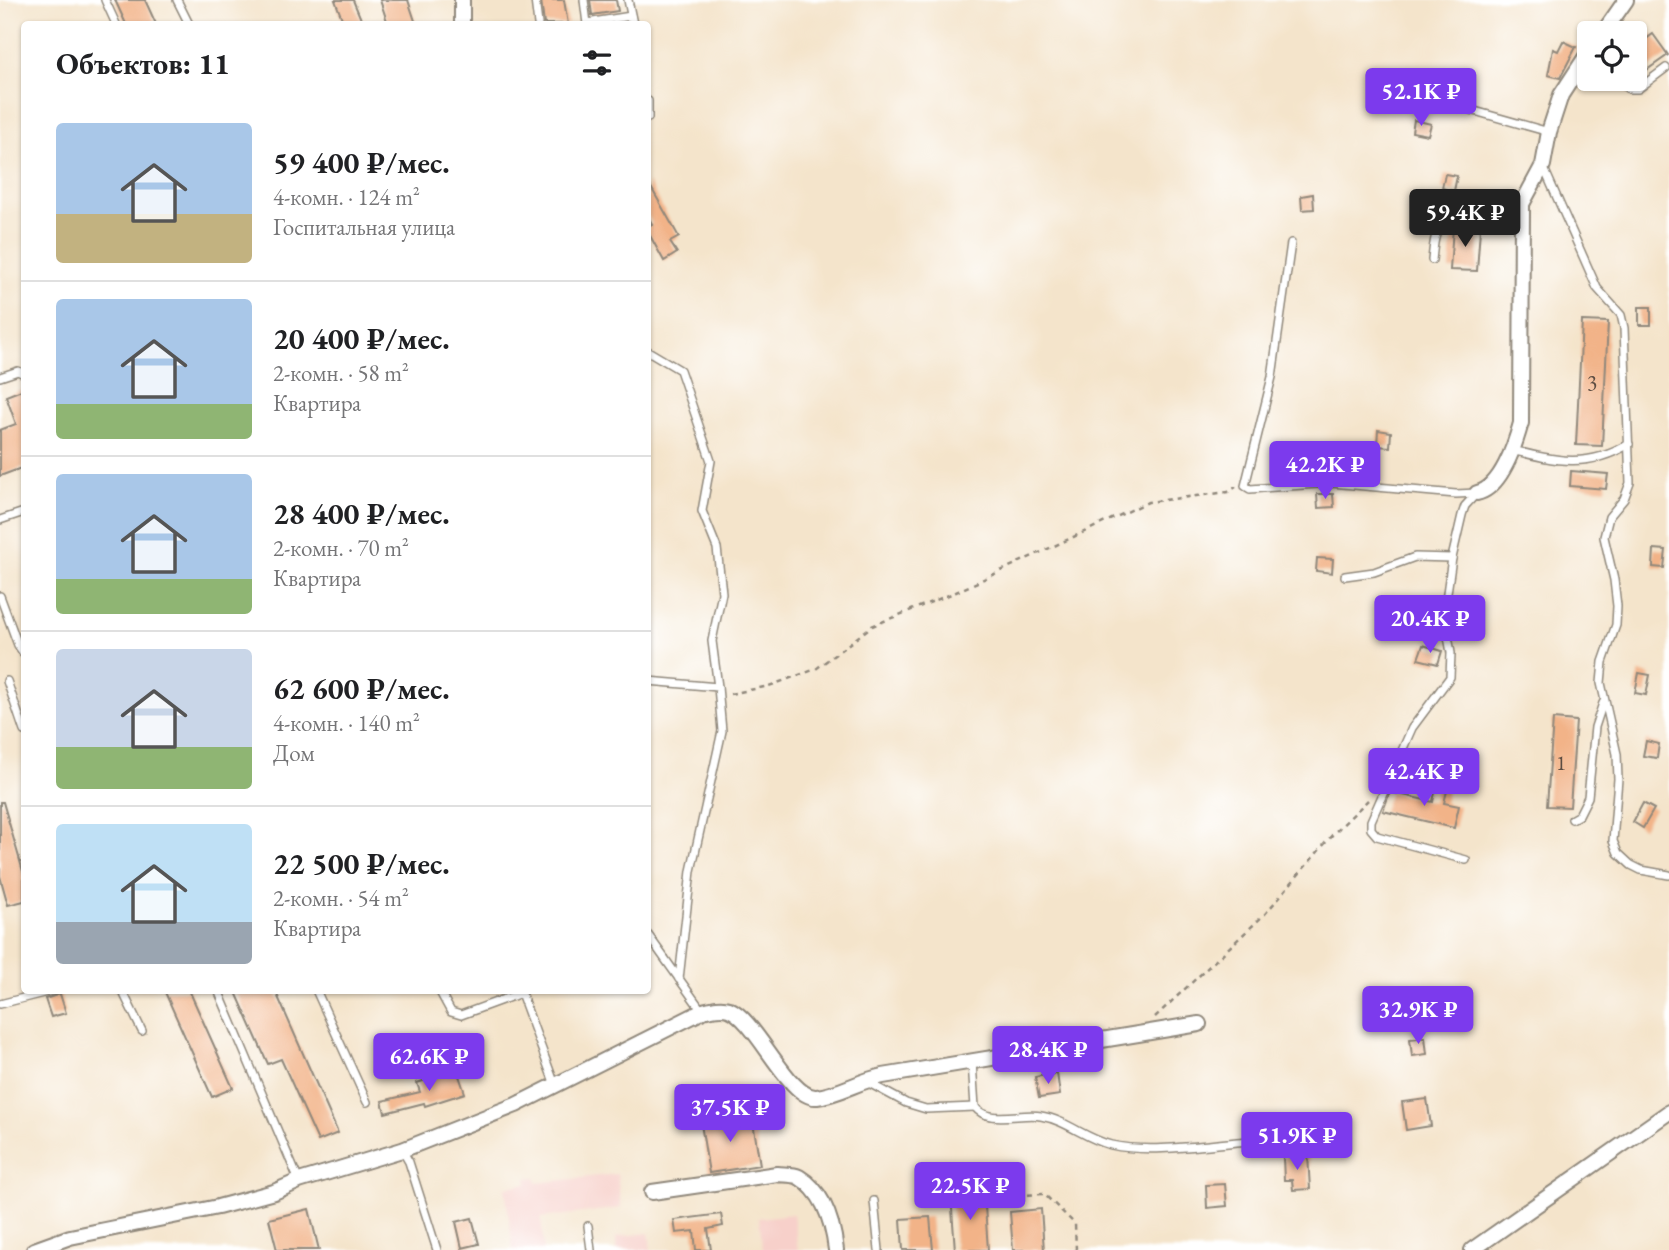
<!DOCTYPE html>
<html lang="ru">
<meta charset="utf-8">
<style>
:root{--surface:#fff;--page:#f6f6f6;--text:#202124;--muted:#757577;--line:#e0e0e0;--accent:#7c3aed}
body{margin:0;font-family:"EB Garamond",serif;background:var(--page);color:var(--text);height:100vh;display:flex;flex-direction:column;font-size:26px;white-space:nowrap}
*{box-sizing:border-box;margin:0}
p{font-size:23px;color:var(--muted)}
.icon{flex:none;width:38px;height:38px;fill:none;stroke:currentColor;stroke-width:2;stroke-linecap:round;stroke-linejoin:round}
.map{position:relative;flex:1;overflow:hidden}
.sheet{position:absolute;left:21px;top:21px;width:630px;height:973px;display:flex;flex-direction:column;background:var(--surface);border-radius:7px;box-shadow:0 2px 5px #0004}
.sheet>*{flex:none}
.tools{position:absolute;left:1577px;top:21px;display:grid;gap:14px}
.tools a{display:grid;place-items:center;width:70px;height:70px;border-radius:7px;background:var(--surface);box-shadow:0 2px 5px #0004;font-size:35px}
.price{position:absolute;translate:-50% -60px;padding:0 16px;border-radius:7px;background:var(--accent);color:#fff;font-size:23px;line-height:46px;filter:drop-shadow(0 2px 4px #0008)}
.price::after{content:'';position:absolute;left:50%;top:42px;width:21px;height:16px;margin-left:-10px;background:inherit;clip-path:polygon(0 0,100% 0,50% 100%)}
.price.current{background:#222;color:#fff}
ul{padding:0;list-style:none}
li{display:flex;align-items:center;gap:21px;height:175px;padding:0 35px}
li+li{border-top:2px solid var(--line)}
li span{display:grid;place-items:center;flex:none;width:196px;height:140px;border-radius:7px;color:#555}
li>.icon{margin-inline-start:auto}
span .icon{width:84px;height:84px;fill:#fffc;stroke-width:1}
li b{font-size:30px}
h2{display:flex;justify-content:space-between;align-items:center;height:84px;padding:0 35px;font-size:30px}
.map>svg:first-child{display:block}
.built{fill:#f7d0ca}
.building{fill:#f2b388}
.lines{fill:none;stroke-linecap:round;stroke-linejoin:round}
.lane-casing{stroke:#90887b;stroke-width:10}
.street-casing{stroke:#90887b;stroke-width:18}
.path{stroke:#90887b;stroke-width:2.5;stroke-dasharray:5 5;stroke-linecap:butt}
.lane{stroke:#fff;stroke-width:7}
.street{stroke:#fff;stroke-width:14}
.labels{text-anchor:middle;stroke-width:6;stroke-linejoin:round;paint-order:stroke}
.number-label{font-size:21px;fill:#5d4d42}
</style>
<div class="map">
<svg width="1669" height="1250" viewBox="0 0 1669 1250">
<rect width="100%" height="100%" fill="#fff"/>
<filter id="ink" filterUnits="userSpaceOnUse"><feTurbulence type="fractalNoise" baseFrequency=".0143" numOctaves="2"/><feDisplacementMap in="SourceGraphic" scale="14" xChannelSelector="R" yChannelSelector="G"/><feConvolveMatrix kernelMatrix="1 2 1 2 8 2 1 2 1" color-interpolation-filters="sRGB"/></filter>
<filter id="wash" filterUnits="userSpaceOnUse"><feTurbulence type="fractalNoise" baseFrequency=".00686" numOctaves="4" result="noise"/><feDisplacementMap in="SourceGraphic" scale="28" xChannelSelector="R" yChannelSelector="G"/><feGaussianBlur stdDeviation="1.57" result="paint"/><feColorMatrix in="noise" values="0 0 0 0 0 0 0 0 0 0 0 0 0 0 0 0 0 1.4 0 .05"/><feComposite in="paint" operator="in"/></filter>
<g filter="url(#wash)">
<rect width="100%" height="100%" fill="#f4e4cb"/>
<g class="built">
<path d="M617,1174l4,34 -80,10 3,32h-31l-8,-63 22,-3v-6l9,-1 1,6z"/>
<path d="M793,1214l5,36h-35l-4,-32z"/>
<path d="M649,1233l2,17h-34l-1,-13z"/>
</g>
<g id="blocks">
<g class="building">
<path d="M115,0h30l11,24h-30z"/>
<path d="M335,0h18l10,24h-19z"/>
<path d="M380,0h28l8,24h-28z"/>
<path d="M541,0h23l4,24h-24z"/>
<path d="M590,0h26l2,11 -26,4z"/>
<path d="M1653,34l15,21 -34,24v-31z"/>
<path d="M1563,41l13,6 -16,31 -12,-3 5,-26 5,2z"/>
<path d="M1414,120l17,4 -3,11 -16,-3z"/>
<path d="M1445,174l12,2 -3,15 -12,-3z"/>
<path d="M648,182l31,55 -9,5 7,11 -13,8 -16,-29v-6l4,-2 -4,-8z"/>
<path d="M1313,194l1,15 -12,1 -1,-14z"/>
<path d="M1453,227l27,2 -3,42 -27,-1z"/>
<rect x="1639" y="307" width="12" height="18"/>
<path d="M1582,321l26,1 -6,124 -26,-1z"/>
<path d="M24,389v78l-24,9v-46l16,-6 -10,-28z"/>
<path d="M1378,430l13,2 -1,15 -13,-1z"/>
<path d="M1571,471l37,3 -2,15 -36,-3z"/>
<path d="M1317,494h16l1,13 -16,1z"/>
<path d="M1654,549l12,1 -2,18 -11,-1z"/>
<path d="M1317,558l16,1 -1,14 -16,-2z"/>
<path d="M1423,645l19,6 -4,13 -20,-5z"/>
<path d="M1639,673l11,2 -4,20 -11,-2z"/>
<path d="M1553,719l23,2 -6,86 -23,-1z"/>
<path d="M1646,741l13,3 -2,14 -14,-2z"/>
<path d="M1436,788l11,3 -3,12 15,3 -5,22 -71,-17 7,-19 43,10z"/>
<path d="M0,802h3l21,73v26l-16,4 -8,-29z"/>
<path d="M1643,803l11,6 -11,19 -10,-6z"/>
<path d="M164,990h25l44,98 -21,9z"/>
<path d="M235,990h40l63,143 -20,8 -37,-82 -13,5z"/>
<path d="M60,994l6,19 -15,4 -6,-18z"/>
<path d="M1425,1037l2,17 -15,2 -2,-17z"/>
<path d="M457,1070l8,23 -40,13 -1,-3 -39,10 -3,-12 38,-9 -3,-9z"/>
<path d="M1057,1073l3,22 -21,3 -4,-21z"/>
<path d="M1427,1099l4,27 -25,4 -4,-28z"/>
<path d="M752,1116l8,49 -51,8 -8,-49z"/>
<path d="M1308,1155l2,34 -17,1 -1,-10h-8l-1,-23z"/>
<path d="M1225,1184l2,22 -20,2 -1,-23z"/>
<path d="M984,1192l4,58h-33l-4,-55z"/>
<path d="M309,1209l10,41h-42l-8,-31z"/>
<path d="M1041,1209l3,41h-31l-3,-38z"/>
<path d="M721,1214l2,12 -15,3 3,21h-15l-2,-19 -18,2 -2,-13z"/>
<path d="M930,1217l3,33h-30l-2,-31z"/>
<path d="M472,1218l7,26 -17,4 -6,-26z"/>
</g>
</g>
</g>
<g filter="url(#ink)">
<use href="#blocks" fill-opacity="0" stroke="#90887b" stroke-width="2"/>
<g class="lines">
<defs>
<g id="lane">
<path d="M105,0l11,24"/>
<path d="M177,0l12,24"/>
<path d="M535,0l3,24"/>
<path d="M584,0l3,24"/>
<path d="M628,0l5,24"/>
<path d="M587,23l44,-7"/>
<path d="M1620,79l9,10h9l28,-21"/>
<path d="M648,101v17"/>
<path d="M1422,103l42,5 85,24"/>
<path d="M1543,166l54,122 24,27 3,13 6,155 -6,16 -15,18 -5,20 10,43 3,26 -1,19 -13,37 -2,21 16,71 1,25 -5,62 5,12 13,12 10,5 28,5"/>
<path d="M1421,208l58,2 43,-6"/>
<path d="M1291,243l-19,134 -27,109 5,3 81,-6 125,11 21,-1"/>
<path d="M1432,260c2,-15 1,-32 16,-38l6,-13"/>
<path d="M648,351l32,19 31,91 -9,50 15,37 5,45 -10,48 6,46"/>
<path d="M0,377l18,-6 6,3"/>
<path d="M1512,450c44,11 76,19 117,-6"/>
<path d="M0,520l24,-8"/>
<path d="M1345,576l29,-4 41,-15 37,1"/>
<path d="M0,596l18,49 6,9"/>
<path d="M7,681l17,50"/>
<path d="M648,681l70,6 4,44 -31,140 -12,108"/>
<path d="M1572,819l7,-4 9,-18 7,-70 8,-24"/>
<path d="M1466,860l-89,-24 -6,-7v-8l41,-93 38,-51 1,-24 -7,-39 8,-56 10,-43 3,-9 12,-13"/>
<path d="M648,935l54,76"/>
<path d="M122,990l20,41"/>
<path d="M218,990l81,191"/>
<path d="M316,990l51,112"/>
<path d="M439,990l12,22 10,3 60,-22"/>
<path d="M520,990l35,95"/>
<path d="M0,1004l55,-14"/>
<path d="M972,1062l3,45c13,18 47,5 66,9 25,4 45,23 70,29 40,9 97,-1 139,-4"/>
<path d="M867,1082l39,21 20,6 49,-2"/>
<path d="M402,1150l7,12 28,88"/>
<path d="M874,1201l5,49"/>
<path d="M588,1226l3,24"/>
</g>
<g id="street">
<path d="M462,24v-24"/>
<path d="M1603,33l23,-33"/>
<path d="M1477,493c24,-5 38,-48 44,-70l1,-219 21,-39 6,-33 12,-37 28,-43"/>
<path d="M652,1192l125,-18c6,1 16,0 22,3 25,15 34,47 37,73"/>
<path d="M34,1250l36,-13 148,-30 56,-15 25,-11 103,-31 114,-45 187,-94c8,-2 17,-5 26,-2 28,11 60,91 88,88 23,-3 44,-17 66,-21 106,-17 211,-35 316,-52"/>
<path d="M1472,1250l197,-138"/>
</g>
</defs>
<use href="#lane" class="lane-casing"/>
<use href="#street" class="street-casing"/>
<g class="path">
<path d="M730,694l39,-8 47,-17 56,-43 84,-34 192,-90 80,-10 8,-5"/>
<path d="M1155,1017l110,-103 68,-80 35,-34"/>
<path d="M998,1196l46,-2 31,30 1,26"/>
</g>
<use href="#lane" class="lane"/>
<use href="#street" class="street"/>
</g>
</g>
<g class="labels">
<g class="number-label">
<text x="1592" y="390">3</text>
<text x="1561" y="770">1</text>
</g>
</g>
</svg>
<div class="tools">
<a><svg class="icon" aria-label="locate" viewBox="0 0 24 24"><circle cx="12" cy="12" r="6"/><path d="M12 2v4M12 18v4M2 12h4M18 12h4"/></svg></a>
</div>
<b class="price" style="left:1421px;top:128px">52.1K ₽</b>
<b class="price current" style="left:1465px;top:249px">59.4K ₽</b>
<b class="price" style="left:1325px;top:501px">42.2K ₽</b>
<b class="price" style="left:1430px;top:655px">20.4K ₽</b>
<b class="price" style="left:1424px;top:808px">42.4K ₽</b>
<b class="price" style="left:1418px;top:1046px">32.9K ₽</b>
<b class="price" style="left:1048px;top:1086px">28.4K ₽</b>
<b class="price" style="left:429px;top:1093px">62.6K ₽</b>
<b class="price" style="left:730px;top:1144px">37.5K ₽</b>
<b class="price" style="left:1297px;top:1172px">51.9K ₽</b>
<b class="price" style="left:970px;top:1222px">22.5K ₽</b>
<section class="sheet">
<h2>Объектов: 11<svg class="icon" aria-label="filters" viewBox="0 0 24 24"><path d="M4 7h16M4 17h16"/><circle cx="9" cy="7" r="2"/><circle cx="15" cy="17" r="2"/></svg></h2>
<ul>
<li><span style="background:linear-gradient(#a9c7e8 65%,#c2b280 0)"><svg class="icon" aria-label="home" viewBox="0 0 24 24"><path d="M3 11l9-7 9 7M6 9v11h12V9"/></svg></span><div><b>59 400 ₽/мес.</b><p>4-комн. · 124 m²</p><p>Госпитальная улица</p></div></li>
<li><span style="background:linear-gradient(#a9c7e8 75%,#8fb573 0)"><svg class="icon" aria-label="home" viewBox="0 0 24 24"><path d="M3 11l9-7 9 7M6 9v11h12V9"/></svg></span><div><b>20 400 ₽/мес.</b><p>2-комн. · 58 m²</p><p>Квартира</p></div></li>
<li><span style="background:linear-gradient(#a9c7e8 75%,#8fb573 0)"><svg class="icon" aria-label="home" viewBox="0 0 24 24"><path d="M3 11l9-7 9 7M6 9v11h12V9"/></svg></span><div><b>28 400 ₽/мес.</b><p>2-комн. · 70 m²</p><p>Квартира</p></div></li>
<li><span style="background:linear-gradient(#c9d6e8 70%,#8fb573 0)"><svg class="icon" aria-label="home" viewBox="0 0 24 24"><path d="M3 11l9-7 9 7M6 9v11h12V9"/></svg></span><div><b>62 600 ₽/мес.</b><p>4-комн. · 140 m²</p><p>Дом</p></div></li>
<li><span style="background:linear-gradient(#bfe0f5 70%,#9aa5b1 0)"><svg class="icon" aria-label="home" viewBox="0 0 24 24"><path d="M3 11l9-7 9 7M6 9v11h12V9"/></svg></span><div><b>22 500 ₽/мес.</b><p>2-комн. · 54 m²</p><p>Квартира</p></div></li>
</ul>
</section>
</div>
